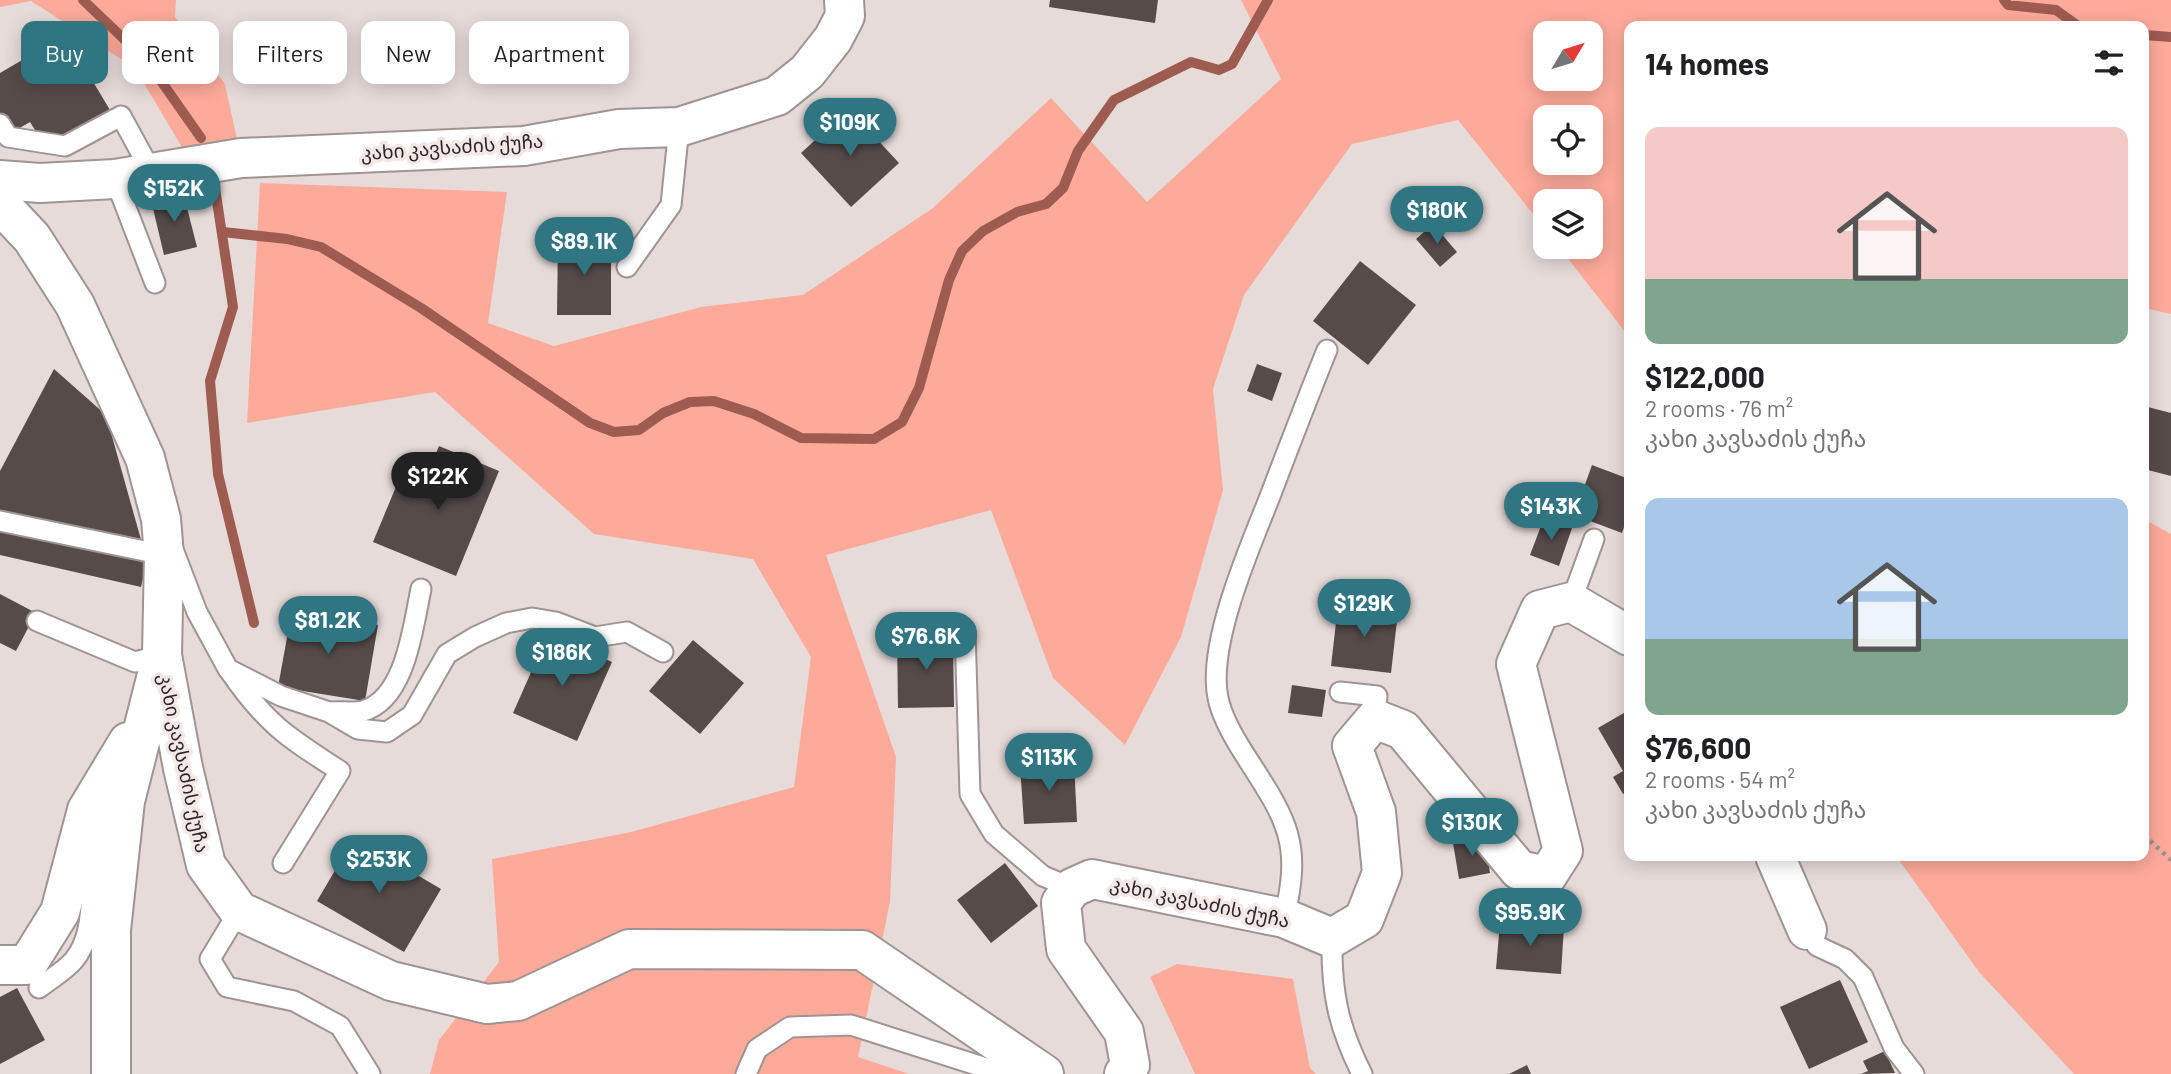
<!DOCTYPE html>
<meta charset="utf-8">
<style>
:root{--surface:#fff;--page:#f6f6f6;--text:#202124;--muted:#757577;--accent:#2f7582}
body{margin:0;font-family:Barlow,"Noto Sans Georgian",sans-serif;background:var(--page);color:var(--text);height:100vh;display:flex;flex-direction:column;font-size:26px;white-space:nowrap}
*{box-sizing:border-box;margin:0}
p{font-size:23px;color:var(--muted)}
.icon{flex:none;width:38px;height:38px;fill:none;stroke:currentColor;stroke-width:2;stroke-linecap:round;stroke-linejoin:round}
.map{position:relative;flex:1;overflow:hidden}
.sheet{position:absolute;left:1624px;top:21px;width:525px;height:840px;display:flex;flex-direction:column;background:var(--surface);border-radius:14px;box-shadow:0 4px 18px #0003}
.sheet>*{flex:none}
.top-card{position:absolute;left:21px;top:21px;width:665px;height:63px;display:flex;gap:14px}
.needle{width:46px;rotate:52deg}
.buttons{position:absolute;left:1533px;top:21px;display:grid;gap:14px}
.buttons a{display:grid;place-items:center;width:70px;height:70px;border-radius:14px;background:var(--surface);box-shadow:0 4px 18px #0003;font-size:35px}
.price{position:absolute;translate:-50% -60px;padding:0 16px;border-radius:24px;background:var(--accent);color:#fff;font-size:23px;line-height:46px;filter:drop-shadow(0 2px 4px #0008)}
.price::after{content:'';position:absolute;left:50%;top:42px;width:21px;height:16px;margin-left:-10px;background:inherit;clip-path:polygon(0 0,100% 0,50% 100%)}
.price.on{background:#222;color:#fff}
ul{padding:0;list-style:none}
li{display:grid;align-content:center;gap:14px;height:371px;padding:0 21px}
li span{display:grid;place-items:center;height:217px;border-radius:14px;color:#555}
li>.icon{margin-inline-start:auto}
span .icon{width:126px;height:126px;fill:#fffc;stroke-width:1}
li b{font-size:30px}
h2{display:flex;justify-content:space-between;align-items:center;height:84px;padding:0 21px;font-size:30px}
.pill{padding:0 24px;border-radius:14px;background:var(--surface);box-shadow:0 4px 18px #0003;font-size:24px;line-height:63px}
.pill.on{background:var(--accent);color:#fff}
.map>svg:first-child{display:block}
.green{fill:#fdaa9b;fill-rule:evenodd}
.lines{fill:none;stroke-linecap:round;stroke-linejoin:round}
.stream{stroke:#9e5b50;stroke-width:10}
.building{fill:#554c4a}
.service-casing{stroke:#9e9492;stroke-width:23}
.minor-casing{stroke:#9e9492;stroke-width:42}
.path{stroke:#999190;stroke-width:4.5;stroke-dasharray:3.5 5;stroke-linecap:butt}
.service{stroke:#fff;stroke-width:19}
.minor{stroke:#fff;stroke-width:38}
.labels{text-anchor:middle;stroke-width:7;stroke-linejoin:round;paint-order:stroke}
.street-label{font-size:19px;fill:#2a2626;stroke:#f3e8e6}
</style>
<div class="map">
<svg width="2171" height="1074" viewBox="0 0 2171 1074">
<rect width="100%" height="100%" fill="#e6dbd9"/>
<g class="green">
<path d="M0,0h176l-1,17 50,67 16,74 -48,8 -58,-98 -104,-67 -31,6z"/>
<path d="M1241,0h930v314l-27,-6v-282h-515v311l-70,-90h32v-46h-46v28l-87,-109 -106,24 -108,151 -31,94 10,101 -42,147 -56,108 -72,-67 -62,-168 -165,45 70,202 -6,145 -32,155 51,17h-479l9,-34 60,-78 -7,-103 139,-27 163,-45 17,-130 -58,-98 -159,-25 -159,-142 -188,31 13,-240 247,9 -19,131 66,23 147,-39 102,-12 130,-87 118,-110 96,104 134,-123zM1545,33h46v46h-46zM1545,117h46v46h-46z"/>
<path d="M2144,519l27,15v540h-97l-95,-102 -83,-116h248z"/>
<path d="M1177,964l116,15 17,89 6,6h-121l-45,-97z"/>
</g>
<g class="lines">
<g class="stream">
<path d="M83,0l64,61 54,77"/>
<path d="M2004,0l4,5 48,5 22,16"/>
<path d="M2144,35l27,2"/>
<path d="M215,188l18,119 -23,74 8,93 36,149"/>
<path d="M223,232l64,7 34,8 100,61 169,115 24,9 25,-2 24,-17 27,-11 24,-1 40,13 47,24 73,1 28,-17 17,-34 30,-108 13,-29 21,-20 34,-19 29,-8 17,-16 15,-37 36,-51 77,-38 28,8 13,-6 36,-64"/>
</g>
</g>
<g class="building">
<path d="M1050,0h108l-3,23 -106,-16z"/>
<path d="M65,35l45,75 -64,38 -16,-26 -19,11 -11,-19v-41z"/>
<path d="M849,109l50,54 -48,44 -50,-54z"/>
<path d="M183,192l14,55 -33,8 -13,-55z"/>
<path d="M1433,224l24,28 -17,15 -24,-28z"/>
<path d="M558,238l53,1v76h-54z"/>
<path d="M1360,261l56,44 -48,60 -55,-44z"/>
<path d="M1257,364l25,9 -10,28 -25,-10z"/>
<path d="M54,369l52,46 41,146 -6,26 -141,-32v-84z"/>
<path d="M2144,406l27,7v63l-27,-7z"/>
<path d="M439,446l60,25 -43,105 -83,-34 27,-65 22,10z"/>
<path d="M1592,465l37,14v33l-7,21 -48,-18z"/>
<path d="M1544,518l28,10 -13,38 -29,-11z"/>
<path d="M0,594l36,19 -20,38 -16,-8z"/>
<path d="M1338,605l60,7 -7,61 -60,-7z"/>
<path d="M292,610l86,15 -13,76 -87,-14z"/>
<path d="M548,634l64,28 -35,79 -64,-28z"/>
<path d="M953,637l1,70 -56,1 -1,-70z"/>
<path d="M693,640l51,43 -44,51 -51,-43z"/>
<path d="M1292,685l34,5 -4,27 -34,-4z"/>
<path d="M1629,710v81l-6,3 -10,-17 10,-6 -25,-43z"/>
<path d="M1074,762l3,60 -53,2 -4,-59z"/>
<path d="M354,838l87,51 -37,63 -87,-51z"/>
<path d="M1485,838l5,35 -31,6 -6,-36z"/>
<path d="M1005,863l33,43 -47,37 -34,-43z"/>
<path d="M1500,922l64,4 -3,48 -65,-5z"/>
<path d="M1840,980l28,62 -59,27 -29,-62z"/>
<path d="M17,988l28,52 -45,24v-67z"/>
<path d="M1885,1051l10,22 -34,1 7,-3 -5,-10z"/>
<path d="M1527,1065l4,9h-22z"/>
</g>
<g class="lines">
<defs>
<g id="service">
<path d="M0,124l8,13 57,9 56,-30 31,57"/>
<path d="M115,179l40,104"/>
<path d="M627,267l44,-62 8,-78"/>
<path d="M0,521l164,34"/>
<path d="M174,552l23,60 31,57 53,27 48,16 29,17 29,3 25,-17 35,-61 28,-17 31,-14 26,-5 24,4 39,15 32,-5 36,20"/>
<path d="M1571,602l23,-63"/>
<path d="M37,621l98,41 27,-7"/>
<path d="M965,630l5,164 24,40 49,42 29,12"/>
<path d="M229,670c36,53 58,67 111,101l-57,92"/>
<path d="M1340,692l37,4 -2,23"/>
<path d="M330,712c10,-1 23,1 33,-1 43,-12 50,-85 58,-122"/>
<path d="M239,911l-29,48 17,28 67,14 46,25 30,48"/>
<path d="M1284,918c19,-77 2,-99 -39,-163 -11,-17 -23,-37 -27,-57 -11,-53 31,-149 51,-199 19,-50 38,-100 58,-149"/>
<path d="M1807,930l10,16 28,13 18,18 31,71 20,26"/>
<path d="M1332,938c-1,54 6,88 30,136"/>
<path d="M39,988c11,-9 26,-17 35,-28 31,-37 5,-108 40,-146"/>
<path d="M746,1074l11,-25 33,-22 61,-2 154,49"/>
</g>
<g id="minor">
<path d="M0,180l40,3 75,-4 126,-21 283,-12 95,-17 60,-2 98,-31 30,-24 26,-33 12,-23 -1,-16"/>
<path d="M0,204l32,34 43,67 70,153 16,61 3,36 -2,100 -37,146 -14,129v144"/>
<path d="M162,655l21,113 23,97 33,46 152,70 96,23 31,-3 111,-52 233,1 182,124"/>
<path d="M1775,856l32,74"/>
<path d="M0,965h27l33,-53 27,-102 41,-68"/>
<path d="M1124,1074l6,-9 -6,-33 -58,-83 -5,-46 11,-15 20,-9 192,39 48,20 32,-19 18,-46 -6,-61 -24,-66 23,-27 28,11 116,140 28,6 16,-25 -47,-187 24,-54 31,-8 58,34"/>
</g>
</defs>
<use href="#service" class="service-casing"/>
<use href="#minor" class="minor-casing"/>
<path class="path" d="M2144,835l27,25"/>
<use href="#service" class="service"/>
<use href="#minor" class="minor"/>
</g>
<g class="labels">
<g class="street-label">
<text transform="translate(452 147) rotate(-4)" y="7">კახი კავსაძის ქუჩა</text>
<text transform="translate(184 763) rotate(78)" y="7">კახი კავსაძის ქუჩა</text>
<text transform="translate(1200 902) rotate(12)" y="7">კახი კავსაძის ქუჩა</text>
</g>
</g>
</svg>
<div class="buttons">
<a><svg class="needle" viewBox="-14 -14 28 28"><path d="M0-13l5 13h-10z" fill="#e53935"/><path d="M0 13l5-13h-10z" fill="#757577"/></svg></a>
<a><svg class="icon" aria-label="locate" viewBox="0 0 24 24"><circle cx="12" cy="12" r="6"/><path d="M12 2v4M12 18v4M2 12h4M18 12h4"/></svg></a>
<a><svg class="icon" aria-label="layers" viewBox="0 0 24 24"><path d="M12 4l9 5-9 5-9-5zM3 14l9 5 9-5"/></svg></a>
</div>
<b class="price" style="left:850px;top:158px">$109K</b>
<b class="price" style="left:174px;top:224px">$152K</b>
<b class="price" style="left:1437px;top:246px">$180K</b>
<b class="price" style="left:584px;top:277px">$89.1K</b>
<b class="price on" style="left:438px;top:512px">$122K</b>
<b class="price" style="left:1551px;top:542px">$143K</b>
<b class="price" style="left:1364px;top:639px">$129K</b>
<b class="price" style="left:328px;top:656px">$81.2K</b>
<b class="price" style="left:926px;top:672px">$76.6K</b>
<b class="price" style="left:562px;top:688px">$186K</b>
<b class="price" style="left:1049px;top:793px">$113K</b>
<b class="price" style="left:1472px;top:858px">$130K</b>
<b class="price" style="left:379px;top:895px">$253K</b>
<b class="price" style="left:1530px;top:948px">$95.9K</b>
<div class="top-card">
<a class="pill on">Buy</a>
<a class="pill">Rent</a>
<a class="pill">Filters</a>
<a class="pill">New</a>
<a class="pill">Apartment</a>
</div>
<section class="sheet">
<h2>14 homes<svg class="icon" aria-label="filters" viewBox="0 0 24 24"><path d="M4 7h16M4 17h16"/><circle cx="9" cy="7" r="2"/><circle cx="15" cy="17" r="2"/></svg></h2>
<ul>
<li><span style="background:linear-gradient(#f6c9c9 70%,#7fa58c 0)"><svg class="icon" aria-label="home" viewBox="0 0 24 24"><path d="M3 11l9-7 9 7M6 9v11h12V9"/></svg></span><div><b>$122,000</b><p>2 rooms · 76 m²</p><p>კახი კავსაძის ქუჩა</p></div></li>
<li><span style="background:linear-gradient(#a9c7e8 65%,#7fa58c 0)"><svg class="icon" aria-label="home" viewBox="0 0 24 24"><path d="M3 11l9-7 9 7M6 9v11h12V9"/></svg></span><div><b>$76,600</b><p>2 rooms · 54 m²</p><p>კახი კავსაძის ქუჩა</p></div></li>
</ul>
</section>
</div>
